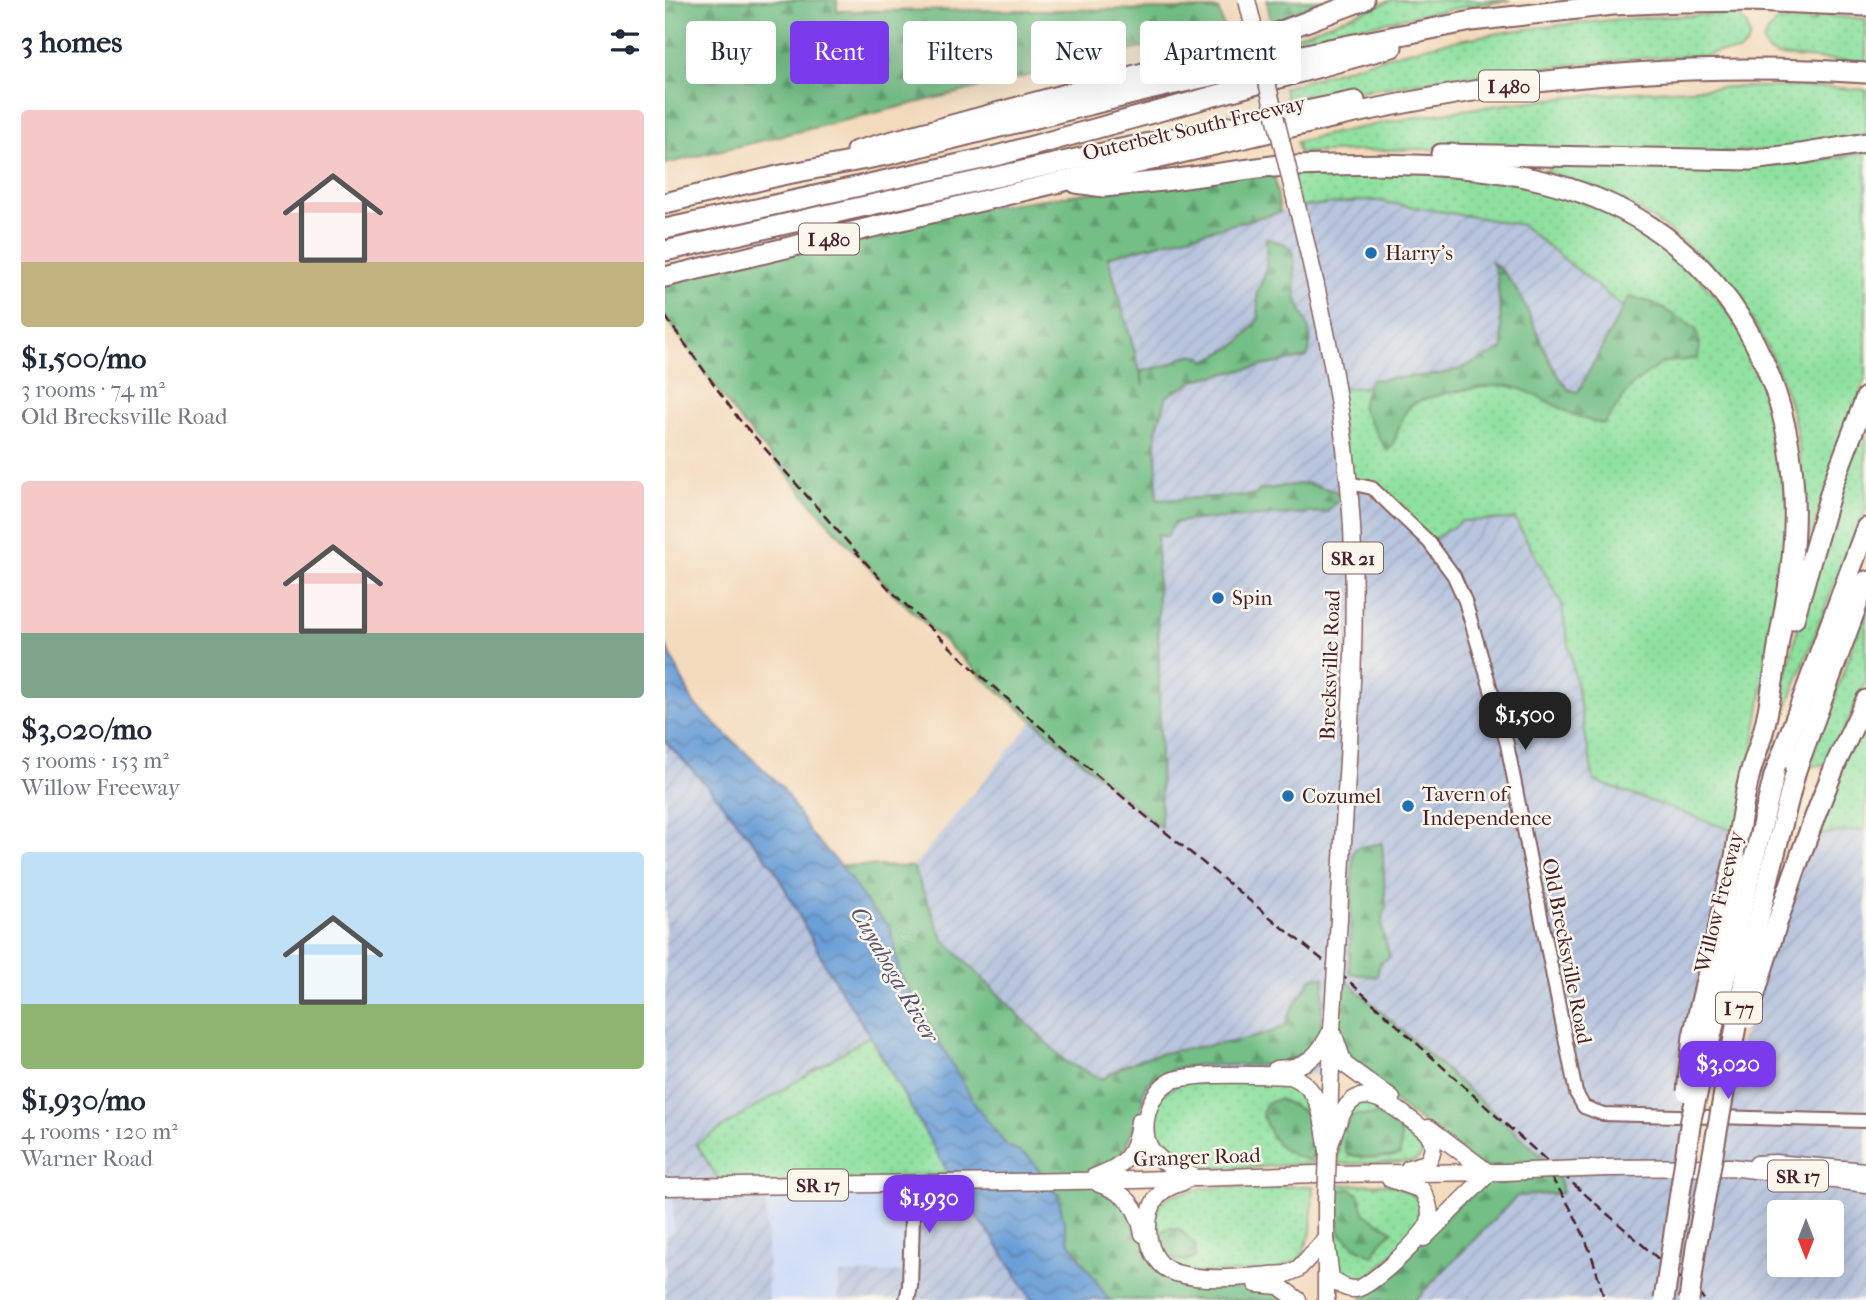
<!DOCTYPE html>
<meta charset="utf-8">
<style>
:root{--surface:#fff;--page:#f2f2f3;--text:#1f2937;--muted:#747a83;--accent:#7c3aed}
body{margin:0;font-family:"IM FELL French Canon",serif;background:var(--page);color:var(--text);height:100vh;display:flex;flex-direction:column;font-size:26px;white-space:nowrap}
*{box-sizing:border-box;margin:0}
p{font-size:23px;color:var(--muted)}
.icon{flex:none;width:38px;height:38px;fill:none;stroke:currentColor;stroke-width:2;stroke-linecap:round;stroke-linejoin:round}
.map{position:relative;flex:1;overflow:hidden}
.details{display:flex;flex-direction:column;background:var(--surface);width:665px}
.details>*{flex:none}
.top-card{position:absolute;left:21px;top:21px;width:665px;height:63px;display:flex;gap:14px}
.needle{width:46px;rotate:180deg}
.tools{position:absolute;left:1102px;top:1200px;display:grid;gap:14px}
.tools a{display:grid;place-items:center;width:77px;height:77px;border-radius:7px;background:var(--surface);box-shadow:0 7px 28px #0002;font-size:35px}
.price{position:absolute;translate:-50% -60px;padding:0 16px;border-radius:14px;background:var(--accent);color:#fff;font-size:23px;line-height:46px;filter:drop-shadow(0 2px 4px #0008)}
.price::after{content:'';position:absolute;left:50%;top:42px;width:21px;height:16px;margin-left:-10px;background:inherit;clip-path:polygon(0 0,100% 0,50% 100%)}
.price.active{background:#222;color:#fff}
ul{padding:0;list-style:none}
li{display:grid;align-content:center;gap:14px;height:371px;padding:0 21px}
li span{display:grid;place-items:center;height:217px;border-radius:7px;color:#555}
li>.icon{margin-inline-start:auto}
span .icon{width:126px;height:126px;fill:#fffc;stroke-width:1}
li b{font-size:30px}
h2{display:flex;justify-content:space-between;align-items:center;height:84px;padding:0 21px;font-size:30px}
.pill{padding:0 24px;border-radius:7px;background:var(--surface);box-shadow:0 7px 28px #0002;font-size:24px;line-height:63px}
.pill.active{background:var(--accent);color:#fff}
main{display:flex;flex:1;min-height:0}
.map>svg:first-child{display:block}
.built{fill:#ccdbf9}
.industrial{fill:url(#industrial-furrows);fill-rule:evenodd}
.grass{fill:url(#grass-dots);stroke:#6c8066;stroke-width:2}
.forest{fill:url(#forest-firs);stroke:#5e6f58;stroke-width:2}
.water{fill:url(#water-waves);stroke:#5a5f81;stroke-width:2}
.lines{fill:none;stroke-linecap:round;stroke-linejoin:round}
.tertiary-casing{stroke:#85605e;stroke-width:16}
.secondary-casing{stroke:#85605e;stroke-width:18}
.primary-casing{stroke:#85605e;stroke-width:19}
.motorway-casing{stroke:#85605e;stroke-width:23}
.tertiary{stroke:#fff;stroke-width:12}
.secondary{stroke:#fff;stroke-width:14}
.primary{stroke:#fff;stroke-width:16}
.motorway{stroke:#fff;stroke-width:19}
.rail{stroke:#4a1f2b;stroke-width:2.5;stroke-dasharray:10 5;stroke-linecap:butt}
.primary-bridge-casing{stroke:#85605e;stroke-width:19;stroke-linecap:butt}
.motorway-bridge-casing{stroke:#85605e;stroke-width:23;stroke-linecap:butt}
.primary-bridge{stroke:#fff;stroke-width:16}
.motorway-bridge{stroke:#fff;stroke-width:19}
.poi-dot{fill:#1f6fb2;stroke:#fbf7ec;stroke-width:2.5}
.labels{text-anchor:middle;stroke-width:5;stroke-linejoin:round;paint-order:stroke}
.shield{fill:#fbf7ec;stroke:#7f6065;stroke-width:2}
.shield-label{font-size:19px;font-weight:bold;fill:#4a1f2b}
.street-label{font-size:21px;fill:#4a1f2b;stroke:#fbf7ec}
.poi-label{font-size:21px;fill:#4a1f2b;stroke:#fbf7ec;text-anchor:start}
.water-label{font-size:23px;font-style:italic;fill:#575270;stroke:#fbf7ec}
</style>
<main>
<section class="details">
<h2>3 homes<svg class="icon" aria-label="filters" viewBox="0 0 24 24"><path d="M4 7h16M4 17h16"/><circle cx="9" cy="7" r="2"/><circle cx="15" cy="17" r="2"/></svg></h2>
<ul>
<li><span style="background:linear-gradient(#f6c9c9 70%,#c2b280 0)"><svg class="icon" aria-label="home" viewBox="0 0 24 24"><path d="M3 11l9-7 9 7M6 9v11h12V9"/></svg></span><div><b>$1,500/mo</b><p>3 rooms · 74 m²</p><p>Old Brecksville Road</p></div></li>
<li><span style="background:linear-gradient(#f6c9c9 70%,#7fa58c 0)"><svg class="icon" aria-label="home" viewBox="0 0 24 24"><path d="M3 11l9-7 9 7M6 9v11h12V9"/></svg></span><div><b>$3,020/mo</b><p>5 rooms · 153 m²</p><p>Willow Freeway</p></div></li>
<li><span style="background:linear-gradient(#bfe0f5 70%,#8fb573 0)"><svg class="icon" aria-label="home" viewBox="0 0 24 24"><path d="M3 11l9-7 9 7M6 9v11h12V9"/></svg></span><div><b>$1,930/mo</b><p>4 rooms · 120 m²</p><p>Warner Road</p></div></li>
</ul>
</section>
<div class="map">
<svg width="1201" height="1300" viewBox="0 0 1201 1300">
<defs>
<pattern id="industrial-furrows" width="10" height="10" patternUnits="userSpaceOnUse" patternTransform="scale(1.75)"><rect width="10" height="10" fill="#b8c5de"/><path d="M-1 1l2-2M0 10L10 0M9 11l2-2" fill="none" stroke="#a0a9bf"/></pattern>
<pattern id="grass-dots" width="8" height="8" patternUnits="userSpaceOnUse" patternTransform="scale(1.75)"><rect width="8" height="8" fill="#8fe1a0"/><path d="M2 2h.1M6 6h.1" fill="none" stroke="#7dc18a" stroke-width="1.8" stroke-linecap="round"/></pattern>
<pattern id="forest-firs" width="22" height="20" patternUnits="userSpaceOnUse" patternTransform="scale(1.75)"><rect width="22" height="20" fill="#73bf86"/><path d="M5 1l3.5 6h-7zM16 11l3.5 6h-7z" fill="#609b6e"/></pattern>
<pattern id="water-waves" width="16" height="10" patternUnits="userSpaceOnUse" patternTransform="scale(1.75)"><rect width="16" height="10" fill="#6b9fd7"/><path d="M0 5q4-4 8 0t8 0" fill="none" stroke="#5a81af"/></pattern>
</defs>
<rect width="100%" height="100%" fill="#fbf7ec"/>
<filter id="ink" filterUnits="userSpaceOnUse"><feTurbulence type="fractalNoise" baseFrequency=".0143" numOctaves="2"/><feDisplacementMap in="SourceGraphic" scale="14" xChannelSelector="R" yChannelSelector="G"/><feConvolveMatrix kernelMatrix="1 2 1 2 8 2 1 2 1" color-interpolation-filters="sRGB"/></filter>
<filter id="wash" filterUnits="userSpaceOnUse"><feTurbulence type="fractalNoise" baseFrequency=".00686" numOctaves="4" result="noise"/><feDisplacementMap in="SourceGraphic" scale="28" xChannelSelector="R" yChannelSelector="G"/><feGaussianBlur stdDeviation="1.57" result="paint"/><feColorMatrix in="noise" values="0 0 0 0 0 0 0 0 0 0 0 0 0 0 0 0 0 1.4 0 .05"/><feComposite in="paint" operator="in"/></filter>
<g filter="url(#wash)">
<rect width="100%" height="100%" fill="#f3dabc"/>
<g class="built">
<path d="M248,1183l-2,90 -72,1v26h-71l-2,-114z"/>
<path d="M0,1187h8l1,45 -9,4z"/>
</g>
<g class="industrial">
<path d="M707,200l150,25 102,83 -46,84 -221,91 72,59 33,-21 53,-3 46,84 33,179 145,52 -60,331 35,3 30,-136 20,-69 42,-126 60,-7v471h-451l102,-104 35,-31 -214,-192 -7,101 -70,1 -110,27 -85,-40 -124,-123 -29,-72 120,-146 128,106 -5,-398 -48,-172 189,-50zM1115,1213h52v52h-52z"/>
<path d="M0,741l46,49 62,76 54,102 54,86 83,147 29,37 39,62h-193v-26l72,-2 2,-88 -147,2 2,114h-103v-64l9,-4 -1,-45h-8z"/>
</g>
<g class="grass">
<path d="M727,0h119c-80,10 -159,28 -237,50l-1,-5z"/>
<path d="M1071,14l11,11 3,13 -4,8 -8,6h-21l-12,4 -67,2 -69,7 -117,13 -165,23 -3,-13c51,-16 102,-33 154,-44 98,-20 198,-28 298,-30z"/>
<path d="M1150,15l51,4v43l-88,-6 -11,-5 -4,-9 3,-8 12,-13h37z"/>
<path d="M1069,87h89l43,3v45l-64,13 -88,5 -297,-4 -118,4 -3,-11c143,-35 291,-50 438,-55z"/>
<path d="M1201,152v225l-65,186c0,-48 4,-96 -7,-143 -30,-123 -127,-218 -249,-248l6,-7c104,0 213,10 315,-13z"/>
<path d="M619,165l213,6 157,57 102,115 39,151 -56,339 -145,-52 -33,-179 -46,-83 -53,2 -33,21 -57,-54 -23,-5 -12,-94 170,-11 71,14 46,-84 -102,-83 -150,-25 -75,7z"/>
<path d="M1201,413v97l-31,73 -44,113 -20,58 -4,22 -7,1 50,-197z"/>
<path d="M1201,611v71l-37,81 -21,4z"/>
<path d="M1201,700v129l-60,7z"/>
<path d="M204,1036l85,146 -231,4 -27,-42z"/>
<path d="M610,1079c8,3 20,5 26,10 21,19 15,49 13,74 -33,2 -109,11 -137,0 -8,-3 -15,-11 -22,-17l-4,-29 11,-22 19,-12z"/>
<path d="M709,1102l52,38c-1,11 -3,16 -13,22l-75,2c0,-18 -2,-51 19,-59 4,-2 12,-2 17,-3z"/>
<path d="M725,1184c24,10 39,15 29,45l-53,51 -13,4 -14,-6 -6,-15 5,-78z"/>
<path d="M648,1186l-2,47 -11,26 -24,12 -84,3 -26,-10 -14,-37 8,-24 12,-8 34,-7z"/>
</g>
<g class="forest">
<path d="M0,0h172v11l381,-2 6,19 -559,136z"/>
<path d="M602,0h58l-54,23z"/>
<path d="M608,167l7,45 -172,45 36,129 -3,-15c10,-2 19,-3 29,-7 14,-6 23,-16 36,-3l32,-17 21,-25 -2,-27c11,-18 10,-34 9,-54l19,6 8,7c3,16 0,35 5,51 7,19 18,34 9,55l-109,22 -31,17 -11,35 1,69 98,-5 5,-5 46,-7 32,9 1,7 -12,13 -135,8 -18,3 -7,14 -10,-3 4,294 -178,-150 -93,-88 -55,-60 -97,-112 -73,-102v-41l314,-67z"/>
<path d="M827,262c40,31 44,90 77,128l9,2 51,-95 25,6 42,26 4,15 -2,14 -36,5 -30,22 -28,39c-36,-5 -61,-31 -95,-38 -13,-3 -91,10 -100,21 -8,9 -12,28 -17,40l-5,4 -26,-44 9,-27 70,-6 20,-5 43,-20 -6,-74z"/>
<path d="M717,843l4,65 -5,18 9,31 -10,6 -3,14 -28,-4 4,-120 3,-5z"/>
<path d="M175,865l73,2 30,72 123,123 36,17c56,-41 126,-25 183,-53 5,-21 19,-31 27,-49h12l-3,51 -4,14 -11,11 -21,12h-88l-24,4 -26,14 -6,14 3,2 -5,17 -23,51 7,27 35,78 106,12 34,16h-189l-41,-60 -10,-44 -29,-39 -23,-12 -30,-39 -77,-134 -9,-46 -19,-17z"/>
<path d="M672,972l220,198 5,23 -45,3 -102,104h-55l129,-127 -145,-109 -12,-35z"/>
<path d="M614,1099l28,14 8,25 -2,19 -4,3c-29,-7 -38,-19 -47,-47l5,-10z"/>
<path d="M686,1115h28l16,6 6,15 -1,19c-19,4 -35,4 -53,-1 -6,-11 -2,-29 4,-39z"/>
<path d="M686,1189l7,5 7,20 28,17 -12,11 -8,14 -17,-9 -16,-14 -3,-25 3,-18z"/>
<path d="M505,1227l10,3 16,16v11c-18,9 -26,0 -42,-10l5,-14z"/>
</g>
<path class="water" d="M0,643l29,61 88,83 29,47 29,31 31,44 19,17 9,46 77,134 30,39 23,12 29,39 10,44 41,60h-77l-39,-62 -29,-37 -83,-147 -54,-86 -54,-102 -62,-76 -46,-49z"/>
</g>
<g filter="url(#ink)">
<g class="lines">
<defs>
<path id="tertiary" d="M684,483l23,5 57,54 25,34 11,25 42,143 69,349 8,14 19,7 263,7"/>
<path id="secondary" d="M242,1300l3,-14 3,-103"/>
<g id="primary">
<path d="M631,202c29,115 54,232 57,351 4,122 -9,244 -14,366"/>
<path d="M667,1029l12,35 48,35"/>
<path d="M611,1069c31,-1 43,-13 56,-40"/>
<path d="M664,1121l3,-82"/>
<path d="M764,1128l60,45"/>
<path d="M664,1148c15,-50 28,-70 77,-32 8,7 24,15 26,26 2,8 -1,14 -5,21l-18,5"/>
<path d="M1092,1164l17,-1 92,8"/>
<path d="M941,1168l125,-1 135,17"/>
<path d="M429,1177c31,-11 42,-22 45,-56"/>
<path d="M530,1177c-16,-7 -31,-12 -42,-25 -16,-20 -5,-60 18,-71 20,-9 95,-6 120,-5 31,12 32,46 37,75"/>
<path d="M518,1182c-6,2 -14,5 -20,9 -24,20 -19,73 13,82 35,10 75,3 110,1l12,-5 28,-30"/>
<path d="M434,1184c27,9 39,22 44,50"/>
<path d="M0,1187l471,-7 181,-6 188,-2"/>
<path d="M759,1238l65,-65"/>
<path d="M661,1239l5,40c7,5 16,11 25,10 15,-2 69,-53 73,-67 3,-11 -2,-23 -7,-32l-32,-11"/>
<path d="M591,1284l23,2 19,14"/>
<path d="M661,1300v-98"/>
</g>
<g id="motorway">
<path d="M191,151l357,-97 50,-16 101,-38"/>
<path d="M776,154l309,6 50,-6 66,-11"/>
<path d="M608,167c174,-7 365,-13 470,155 38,63 54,133 51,206 -1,38 -8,75 -15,112 -4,27 -7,54 -13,80 -4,20 -12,38 -17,57 -6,26 -10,53 -14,80"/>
<path d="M411,183l28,4 59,-6 123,-17"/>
<path d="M0,203l117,-28 105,-20 266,-66 176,-40 143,-28 141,-16 69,-3 70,-1 114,5"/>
<path d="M0,229l331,-73 396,-109"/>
<path d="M0,251l451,-101 239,-49"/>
<path d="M0,277c156,-36 311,-74 466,-112 118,-28 236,-58 355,-76 126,-19 253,-25 380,-16"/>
<path d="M1129,619l39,-135 33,-87"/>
<path d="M1172,761l29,-61"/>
<path d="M1131,770l70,-189"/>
<path d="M1109,776l92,-248"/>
</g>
</defs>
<use href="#tertiary" class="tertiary-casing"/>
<use href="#secondary" class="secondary-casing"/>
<use href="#primary" class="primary-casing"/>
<use href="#motorway" class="motorway-casing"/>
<use href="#tertiary" class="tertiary"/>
<use href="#secondary" class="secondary"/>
<use href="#primary" class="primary"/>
<use href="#motorway" class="motorway"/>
<g class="rail">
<path d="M0,316l73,102 152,172 55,52 38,36 149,127 219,178 143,131 211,186"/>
<path d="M876,1165c33,40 52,85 63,135"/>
</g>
<defs>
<g id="primary-bridge">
<path d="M582,0l49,202"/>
<path d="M667,1029l7,-110"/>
<path d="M840,1172l101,-4"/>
<path d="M661,1202l2,-51"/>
</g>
<g id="motorway-bridge">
<path d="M1083,1018c25,-88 54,-172 89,-257"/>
<path d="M1022,1092l6,-56 42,-179"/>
<path d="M999,1300l27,-181 83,-343"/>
<path d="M1024,1300l7,-52 51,-283 49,-195"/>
</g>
</defs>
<use href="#primary-bridge" class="primary-bridge-casing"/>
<use href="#motorway-bridge" class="motorway-bridge-casing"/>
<use href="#primary-bridge" class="primary-bridge"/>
<use href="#motorway-bridge" class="motorway-bridge"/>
</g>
</g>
<g class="poi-dot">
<circle cx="706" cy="253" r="7"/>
<circle cx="553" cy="598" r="7"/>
<circle cx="623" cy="796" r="7"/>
<circle cx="743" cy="806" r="7"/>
</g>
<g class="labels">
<g class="shield">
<rect x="814" y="70.5" width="60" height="31" rx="5"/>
<rect x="134" y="223.5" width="60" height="31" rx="5"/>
<rect x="658" y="542.5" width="60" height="31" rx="5"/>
<rect x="1051" y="992.5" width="46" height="31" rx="5"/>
<rect x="1103" y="1160.5" width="60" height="31" rx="5"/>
<rect x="123" y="1169.5" width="60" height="31" rx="5"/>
</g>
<g class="shield-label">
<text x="844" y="93">I 480</text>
<text x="164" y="246">I 480</text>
<text x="688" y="565">SR 21</text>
<text x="1074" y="1015">I 77</text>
<text x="1133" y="1183">SR 17</text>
<text x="153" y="1192">SR 17</text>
</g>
<g class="street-label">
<text transform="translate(529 128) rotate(-13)" y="7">Outerbelt South Freeway</text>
<text transform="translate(665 665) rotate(-88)" y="7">Brecksville Road</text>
<text transform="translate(1054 902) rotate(-76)" y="7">Willow Freeway</text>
<text transform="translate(902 951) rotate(79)" y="7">Old Brecksville Road</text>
<text transform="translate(532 1157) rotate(-2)" y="7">Granger Road</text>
</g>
<g class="poi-label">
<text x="720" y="260">Harry's</text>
<text x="567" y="605">Spin</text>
<text x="757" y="801">Tavern of<tspan x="757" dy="24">Independence</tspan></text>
<text x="637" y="803">Cozumel</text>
</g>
<g class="water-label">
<text transform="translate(230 974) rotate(60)" y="8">Cuyahoga River</text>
</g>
</g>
</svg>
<div class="tools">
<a><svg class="needle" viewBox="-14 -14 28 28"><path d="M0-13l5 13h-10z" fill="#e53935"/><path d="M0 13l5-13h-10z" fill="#747a83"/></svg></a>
</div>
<b class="price active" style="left:860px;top:752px">$1,500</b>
<b class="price" style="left:1063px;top:1101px">$3,020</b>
<b class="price" style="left:264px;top:1235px">$1,930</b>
<div class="top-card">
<a class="pill">Buy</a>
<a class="pill active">Rent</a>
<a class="pill">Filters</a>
<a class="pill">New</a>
<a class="pill">Apartment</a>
</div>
</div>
</main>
